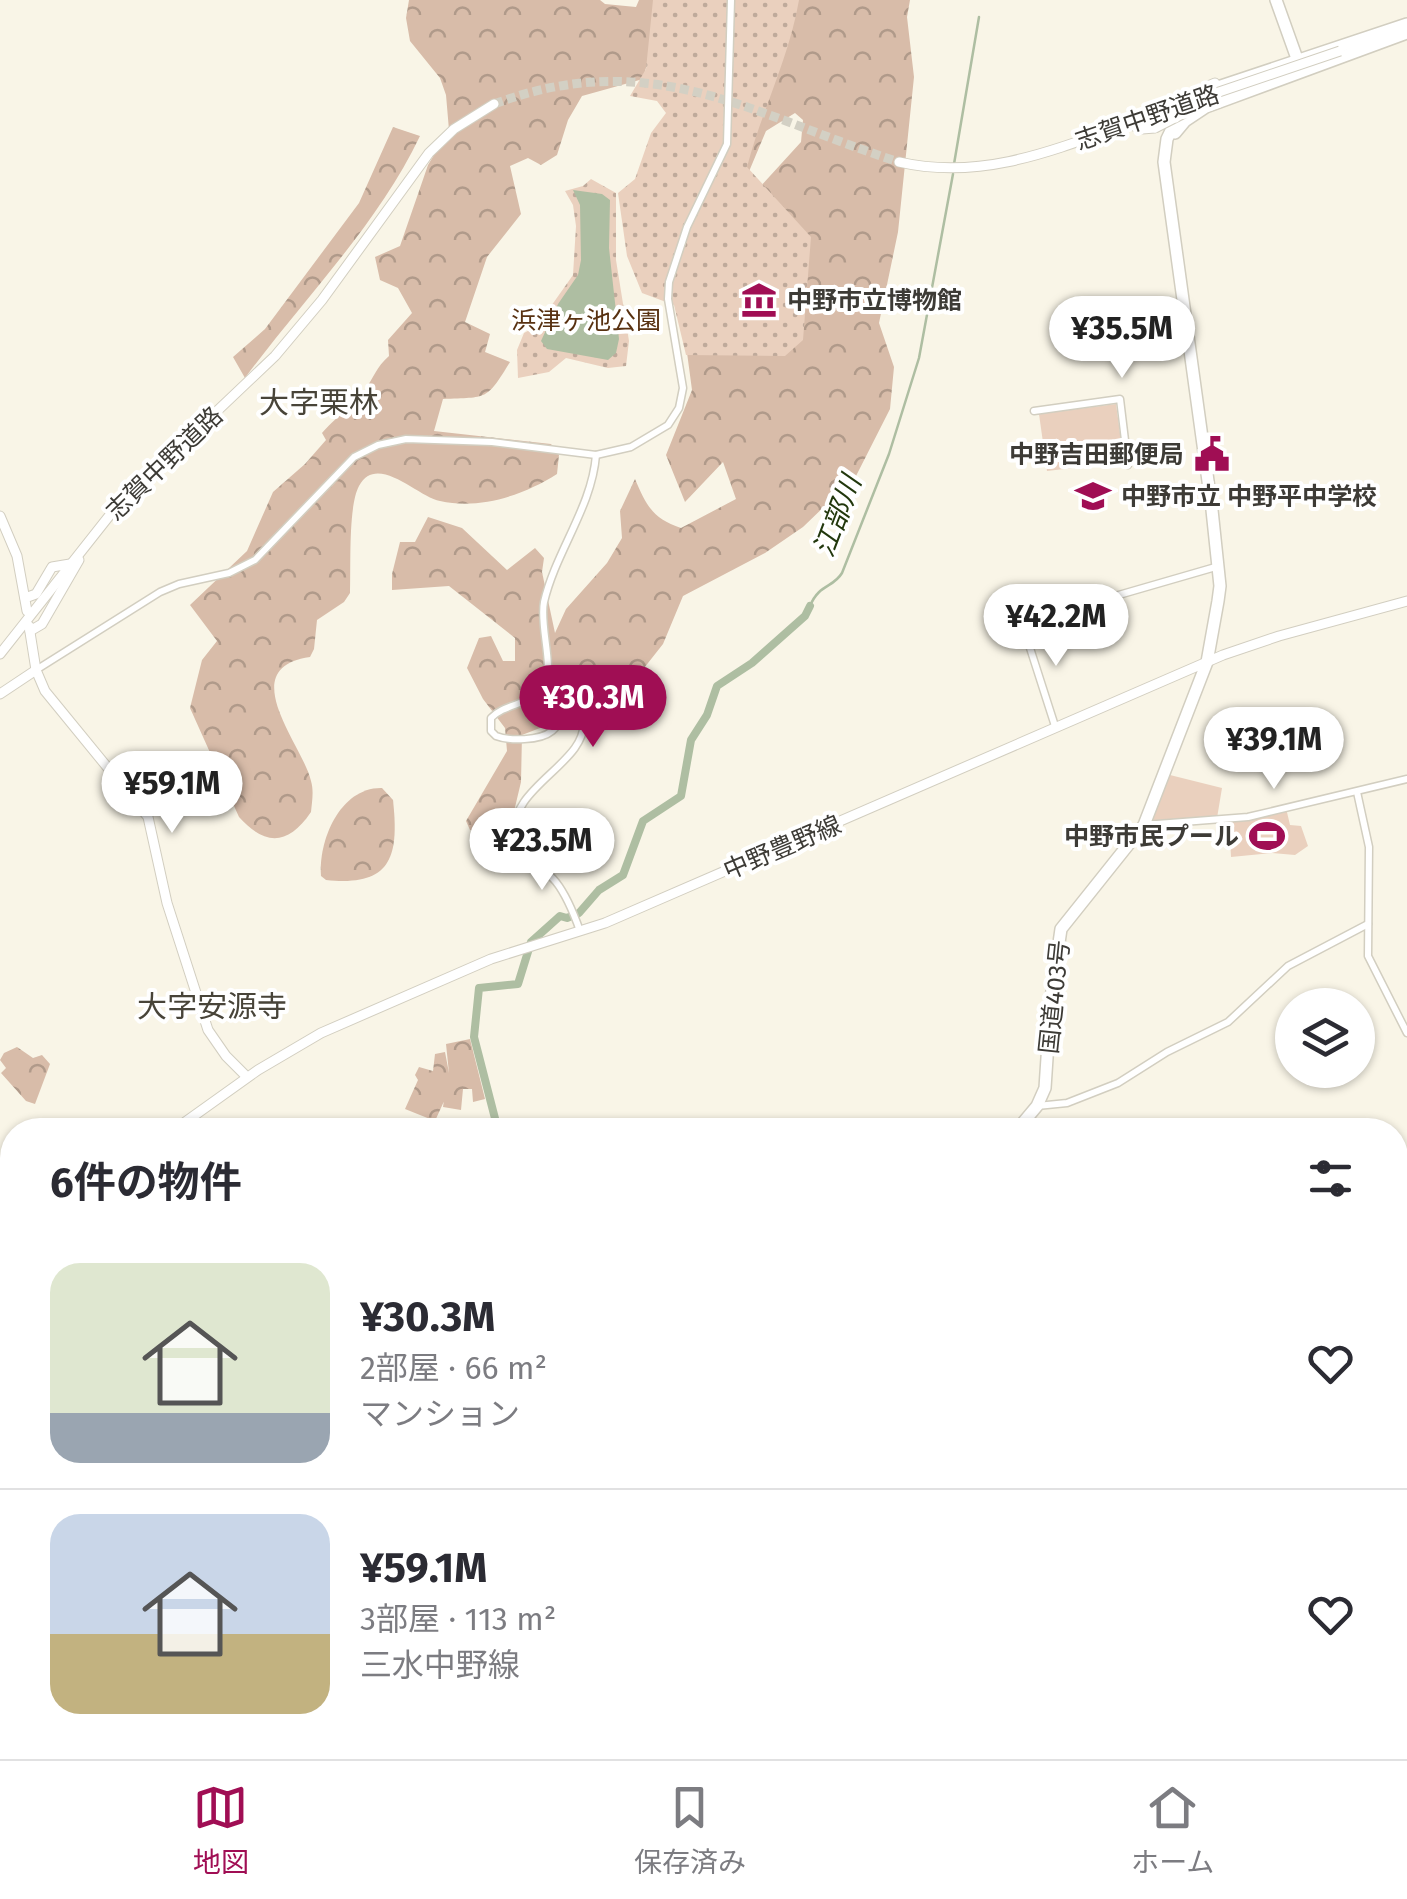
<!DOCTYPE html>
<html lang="ja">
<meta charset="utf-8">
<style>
:root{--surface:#fff;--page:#f2f2f3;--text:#2b2b33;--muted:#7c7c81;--line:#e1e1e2;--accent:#a00e54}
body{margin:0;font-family:"Fira Sans","Noto Sans JP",sans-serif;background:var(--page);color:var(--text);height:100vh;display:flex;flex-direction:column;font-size:38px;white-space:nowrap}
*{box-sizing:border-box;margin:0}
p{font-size:32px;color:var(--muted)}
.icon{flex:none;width:55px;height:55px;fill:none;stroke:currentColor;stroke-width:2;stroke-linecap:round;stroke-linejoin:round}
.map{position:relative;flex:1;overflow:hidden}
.sheet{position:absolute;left:0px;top:1118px;width:1408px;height:642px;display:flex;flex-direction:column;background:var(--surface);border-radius:40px 40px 0 0;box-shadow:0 2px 8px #0004}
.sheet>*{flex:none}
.tools{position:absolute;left:1275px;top:988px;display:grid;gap:20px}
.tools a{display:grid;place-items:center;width:100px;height:100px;border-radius:50%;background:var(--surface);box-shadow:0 2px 8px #0004;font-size:50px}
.price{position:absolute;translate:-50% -85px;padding:0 22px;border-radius:35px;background:#fff;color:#222;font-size:32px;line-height:65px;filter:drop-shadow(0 2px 5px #0008)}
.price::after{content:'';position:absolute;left:50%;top:60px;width:30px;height:22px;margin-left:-15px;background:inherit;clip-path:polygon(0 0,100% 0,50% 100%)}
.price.active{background:var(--accent);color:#fff}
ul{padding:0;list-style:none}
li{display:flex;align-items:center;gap:30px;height:250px;padding:0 50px}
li+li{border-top:2px solid var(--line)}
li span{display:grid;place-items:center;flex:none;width:280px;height:200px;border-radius:30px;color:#555}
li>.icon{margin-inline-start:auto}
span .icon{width:120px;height:120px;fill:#fffc;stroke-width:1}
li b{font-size:42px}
h2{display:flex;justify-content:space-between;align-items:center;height:120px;padding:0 50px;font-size:42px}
.tab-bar{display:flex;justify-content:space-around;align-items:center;height:140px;border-top:2px solid var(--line);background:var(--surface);font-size:28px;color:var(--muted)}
.tab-bar a{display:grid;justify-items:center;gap:5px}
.tab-bar .active{color:var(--accent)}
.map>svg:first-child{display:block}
.forest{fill:url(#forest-crowns)}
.park{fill:url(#park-dots)}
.pitch{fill:#ead0be}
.water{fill:#aebea2}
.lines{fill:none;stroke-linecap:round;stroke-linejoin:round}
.stream{stroke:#aebea2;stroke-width:2.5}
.river{stroke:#aebea2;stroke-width:8}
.major-tunnel{stroke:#d3d0c4;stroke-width:9;stroke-dasharray:9 4.5;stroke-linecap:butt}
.minor-casing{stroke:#d2cec0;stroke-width:9}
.major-casing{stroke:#d2cec0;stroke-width:11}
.highway-casing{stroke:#d2cec0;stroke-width:14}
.minor{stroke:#fff;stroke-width:6}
.major{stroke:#fff;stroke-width:9}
.highway{stroke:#fff;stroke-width:11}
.major-bridge-casing{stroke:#d2cec0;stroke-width:11;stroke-linecap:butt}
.major-bridge{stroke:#fff;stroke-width:9}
.labels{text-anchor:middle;stroke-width:8;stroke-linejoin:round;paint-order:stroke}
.street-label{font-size:25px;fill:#3d3b36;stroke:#fff}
.poi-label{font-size:25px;font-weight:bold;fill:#3d3b36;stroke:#fff;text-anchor:start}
.park-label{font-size:25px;fill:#583111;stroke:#fff}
.water-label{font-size:28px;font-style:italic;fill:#22380d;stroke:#fff}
.quarter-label{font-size:30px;fill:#484439;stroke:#fff}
</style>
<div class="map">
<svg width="1407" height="1759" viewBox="0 0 1407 1759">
<defs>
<pattern id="forest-crowns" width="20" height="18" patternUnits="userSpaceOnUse" patternTransform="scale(2.5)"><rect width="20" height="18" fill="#d8bca9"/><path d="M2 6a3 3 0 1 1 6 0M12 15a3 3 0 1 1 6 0" fill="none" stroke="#b09a8a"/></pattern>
<pattern id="park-dots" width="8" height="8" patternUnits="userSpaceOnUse" patternTransform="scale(2.5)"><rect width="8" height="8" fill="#ead0be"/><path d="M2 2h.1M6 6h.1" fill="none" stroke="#bfaa9b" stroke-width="1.8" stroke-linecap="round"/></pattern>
</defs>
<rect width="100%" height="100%" fill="#f9f5e7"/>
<g class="forest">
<path d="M409,0h191l5,4 31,3 3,-7h25l-21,79 -61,17 -14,24 -11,35 -16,10 -13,-7 -18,8 11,48 -34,43 -22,65 25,12 -5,18 25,10c-24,39 -22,35 -67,37l-9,32 117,13 8,11 -2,19c-33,21 -77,36 -117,27 -22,-4 -63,-49 -81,-15 -11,20 -8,82 -9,107l-6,9 -27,18 -3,29 -4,8c-77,11 -7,88 1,124 3,10 1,21 0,31 -23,34 -46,34 -72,5l-49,-109 12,-48 15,-19 -27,-36 57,-54 26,-59 32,-28 21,-24 -4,-7c10,-12 35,-32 42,-42 10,-13 12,-24 25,-35l-1,-16 24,-27 -14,-25 -18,-8 -5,-23 25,-11 28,-81 21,-35 -3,-35 -6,-17 -30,-37 -4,-23z"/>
<path d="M792,0h118l-3,17 7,60 -16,155 -19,91 15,44 -4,42 -34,67 -53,51 -38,26 -82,43 -20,48 -26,33 -31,53 -24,-33 -12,-1 -30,32 -18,7 -1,47 -10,42 2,15 -43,-9 -4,-9 41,-70 -2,-23 -22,-29 -16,-31 12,-30 12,-2 12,25h12v-23l-66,-52 -57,4v-16l8,-32h15l13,-25 34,11 45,42 28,-22 9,10 -2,14 13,61 11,-24 41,-46 15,-25 -2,-27 15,-32c11,26 18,40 46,49l55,-29 -13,-37 -38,40 -19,-47 26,-65 -13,-97 70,-94 52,-57 2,-22 -8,-7 -29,18 -21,50 -34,16z"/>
<path d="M393,127l27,9c-43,90 -116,162 -175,242l-12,-21 32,-28 94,-126z"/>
<path d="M382,788l11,12c6,56 -1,87 -67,80l-5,-4c-3,-35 19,-89 61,-88z"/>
<path d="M470,1039l15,60 -12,3 -1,-13h-9l-2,21 -18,-3 4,-28 -2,20 -10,22 -30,-12 13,-29 -3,-5 4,-8 14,4 2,-17 10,-2 4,21 -3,-29z"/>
<path d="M17,1047l16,11 9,-3 8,9 -15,40 -9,-3 -25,-28 5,-5 -6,-8 4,-7z"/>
<path d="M12,1361v163l-12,3v-116l5,-10 -5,-6v-28z"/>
<path d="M0,1549l12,3v112l-12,11z"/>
</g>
<g class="park">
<path d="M653,0h146c-10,58 -37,110 -52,167l64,70 -8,103 -18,16 -99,-1 -12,-50 -32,-12 -15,-37 -9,-63 17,-14 16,-46 15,-20 -9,-12 -27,-5 16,-27z"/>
<path d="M591,179l25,14v67l13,81 -3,25 -18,2 -42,-10 -17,14 -31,6 -1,-28 7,-17 13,-7 36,-51 3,-49 -3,-21 -8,-14 18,-5z"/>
</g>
<g class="pitch">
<path d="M1116,404l8,58 -77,9 -8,-57z"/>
<path d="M1166,774l56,14 -5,30 -69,5z"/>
<path d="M1286,808l4,17 11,1 7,20 -13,9 -23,-2 -41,4 -2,-38z"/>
</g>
<path class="water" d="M573,190l29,4 8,6 -1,48 10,91 -3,14 -8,7 -61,-11 -6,-8 17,-37 20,-29 3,-15 -1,-55z"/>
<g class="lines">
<g class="stream">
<path d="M954,164l25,-147"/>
<path d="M810,606c9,-22 23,-18 32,-33l47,-119 30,-96 34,-184"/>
<path d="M1395,1492l12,1"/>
<path d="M204,1759l6,-11"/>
<path d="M1003,1759l6,-11"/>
</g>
<g class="river">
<path d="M498,1130l-24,-93 5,-49 39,-4 13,-42 29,-26 7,2 12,-5 20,-23 24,-15 20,-54 38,-25 10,-56 16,-25 10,-29 35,-23 53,-47 5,-10"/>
<path d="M517,1759l15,-11"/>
</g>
<path class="major-tunnel" d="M494,104c159,-59 258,11 405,58"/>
<defs>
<g id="minor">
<path d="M1034,411l86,-12 8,66"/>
<path d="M36,670l124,-78 19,-8 50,-11 26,-13 99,-103 24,-12 28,-6 86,3 104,13 35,-8 37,-22 11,-17 4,-20 -15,-89 1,-17 18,-55 40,-83 4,-144"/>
<path d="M1055,726l-33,-103 197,-57"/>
<path d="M1357,792l12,55 -1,109 39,77"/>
<path d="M1144,825l104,-8 159,-38"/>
<path d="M580,931c-6,-17 -13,-35 -24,-49 -13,-16 -36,-26 -40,-47 -10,-47 74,-73 67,-115l-5,-6h-9c-8,4 -10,11 -17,17 -12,10 -43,10 -56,5l-5,-5v-13c14,-15 41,-13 53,-31 11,-19 -5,-61 0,-85 12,-51 48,-95 52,-147"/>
<path d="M1037,1106l30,-3 51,-20 49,-31 61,-30 60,-56 80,-42"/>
<path d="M187,1130l10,-6 -3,-8"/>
<path d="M1395,1154h12"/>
<path d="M1395,1324l12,-61"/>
<path d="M1395,1347l12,2"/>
<path d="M0,1752l12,-30"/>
<path d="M1213,1759l4,-11"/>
</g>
<g id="major">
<path d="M1146,112l69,-29"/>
<path d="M1129,124l13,5 13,-1"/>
<path d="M899,162c91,21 171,-19 255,-48"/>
<path d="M0,516l17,40 10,55"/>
<path d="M25,598l11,-4 16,-27 18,-3"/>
<path d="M29,626l7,44 9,21 103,126 19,86 41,127 18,26 21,21"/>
<path d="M30,631l12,-7 37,-64"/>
<path d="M0,654l117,-148 158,-150 47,-56 107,-147 25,-24 40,-25"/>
<path d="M0,694l36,-24"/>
<path d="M174,1130l84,-60 63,-37 170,-74 114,-36 618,-268 56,-19 128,-35"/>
<path d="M0,1202l12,-6"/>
</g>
<g id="highway">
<path d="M1276,0l24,67"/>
<path d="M1196,98l19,-10 192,-64"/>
<path d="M1175,133l10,-12 21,-14 201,-74"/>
<path d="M1017,1130l20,-24 8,-18 6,-90 10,-69 83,-104 63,-163 11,-61 2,-15 -8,-76 -48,-348 3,-23 12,-25"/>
<path d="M533,1759l14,-11"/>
</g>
</defs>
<use href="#minor" class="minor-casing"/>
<use href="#major" class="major-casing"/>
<use href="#highway" class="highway-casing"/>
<use href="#minor" class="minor"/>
<use href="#major" class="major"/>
<use href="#highway" class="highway"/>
<defs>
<g id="major-bridge">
<path d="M1154,114l186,-63"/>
<path d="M1155,128l49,-25"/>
</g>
</defs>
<use href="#major-bridge" class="major-bridge-casing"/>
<use href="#major-bridge" class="major-bridge"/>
</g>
<defs>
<symbol id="museum-bare" viewBox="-9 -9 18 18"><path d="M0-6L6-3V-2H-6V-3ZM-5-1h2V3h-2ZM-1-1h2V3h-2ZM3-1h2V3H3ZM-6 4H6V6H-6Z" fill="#a00e54" stroke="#fff" stroke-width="2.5" paint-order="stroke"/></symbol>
<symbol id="civic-bare" viewBox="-9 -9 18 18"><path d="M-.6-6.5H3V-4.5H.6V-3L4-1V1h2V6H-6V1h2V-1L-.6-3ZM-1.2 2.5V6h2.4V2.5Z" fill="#a00e54" stroke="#fff" stroke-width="2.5" paint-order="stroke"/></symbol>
<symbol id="school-bare" viewBox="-9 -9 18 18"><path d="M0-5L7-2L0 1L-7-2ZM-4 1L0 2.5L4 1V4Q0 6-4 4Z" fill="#a00e54" stroke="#fff" stroke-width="2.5" paint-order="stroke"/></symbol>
<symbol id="stadium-bare" viewBox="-9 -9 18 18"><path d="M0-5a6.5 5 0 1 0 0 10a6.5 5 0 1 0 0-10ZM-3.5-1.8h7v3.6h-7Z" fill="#a00e54" stroke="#fff" stroke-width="2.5" paint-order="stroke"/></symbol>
</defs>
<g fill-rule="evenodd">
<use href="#museum-bare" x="734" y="275" width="50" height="50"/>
<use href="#civic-bare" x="1187" y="429" width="50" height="50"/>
<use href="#school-bare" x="1068" y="471" width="50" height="50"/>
<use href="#stadium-bare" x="1242" y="811" width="50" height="50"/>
</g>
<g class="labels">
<g class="street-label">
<text transform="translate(1147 117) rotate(-19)" y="9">志賀中野道路</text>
<text transform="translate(164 463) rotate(-44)" y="9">志賀中野道路</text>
<text transform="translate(782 847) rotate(-23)" y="9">中野豊野線</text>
<text transform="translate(1054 997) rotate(-84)" y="9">国道403号</text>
</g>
<g class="poi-label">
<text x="787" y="309">中野市立博物館</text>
<text x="1184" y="463" text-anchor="end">中野吉田郵便局</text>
<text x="1121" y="505">中野市立 中野平中学校</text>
<text x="1239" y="845" text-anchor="end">中野市民プール</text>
</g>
<g class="park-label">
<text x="586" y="329">浜津ヶ池公園</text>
</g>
<g class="water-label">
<text transform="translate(837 516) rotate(-69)" y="10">江部川</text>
</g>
<g class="quarter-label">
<text x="319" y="413">大字栗林</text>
<text x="212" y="1017">大字安源寺</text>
</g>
</g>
</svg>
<div class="tools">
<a><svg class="icon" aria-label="layers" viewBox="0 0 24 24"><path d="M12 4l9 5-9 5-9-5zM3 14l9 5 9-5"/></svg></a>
</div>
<b class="price" style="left:1122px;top:381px">¥35.5M</b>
<b class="price" style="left:1056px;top:669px">¥42.2M</b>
<b class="price active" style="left:593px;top:750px">¥30.3M</b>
<b class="price" style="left:1274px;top:792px">¥39.1M</b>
<b class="price" style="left:172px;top:836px">¥59.1M</b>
<b class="price" style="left:542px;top:893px">¥23.5M</b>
<section class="sheet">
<h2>6件の物件<svg class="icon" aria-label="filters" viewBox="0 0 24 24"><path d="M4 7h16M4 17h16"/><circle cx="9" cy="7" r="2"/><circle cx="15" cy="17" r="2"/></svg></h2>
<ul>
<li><span style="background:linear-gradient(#dfe7d0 75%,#9aa5b1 0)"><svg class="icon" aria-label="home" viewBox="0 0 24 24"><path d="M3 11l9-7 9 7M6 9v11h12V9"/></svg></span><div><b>¥30.3M</b><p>2部屋 · 66 m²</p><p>マンション</p></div><svg class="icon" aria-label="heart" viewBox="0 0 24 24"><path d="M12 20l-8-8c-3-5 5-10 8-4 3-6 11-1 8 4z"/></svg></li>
<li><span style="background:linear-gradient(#c9d6e8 60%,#c2b280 0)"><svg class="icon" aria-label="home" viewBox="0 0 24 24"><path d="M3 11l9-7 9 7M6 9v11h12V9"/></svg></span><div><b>¥59.1M</b><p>3部屋 · 113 m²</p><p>三水中野線</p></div><svg class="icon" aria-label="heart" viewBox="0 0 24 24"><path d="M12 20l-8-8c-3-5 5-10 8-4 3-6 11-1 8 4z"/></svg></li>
</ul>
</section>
</div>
<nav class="tab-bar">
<a class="active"><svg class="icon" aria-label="map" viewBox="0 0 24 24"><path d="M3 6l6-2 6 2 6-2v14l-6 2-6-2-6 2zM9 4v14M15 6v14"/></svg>地図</a>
<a><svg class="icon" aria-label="saved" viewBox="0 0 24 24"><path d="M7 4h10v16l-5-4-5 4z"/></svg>保存済み</a>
<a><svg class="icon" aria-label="home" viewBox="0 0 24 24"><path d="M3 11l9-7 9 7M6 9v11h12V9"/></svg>ホーム</a>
</nav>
